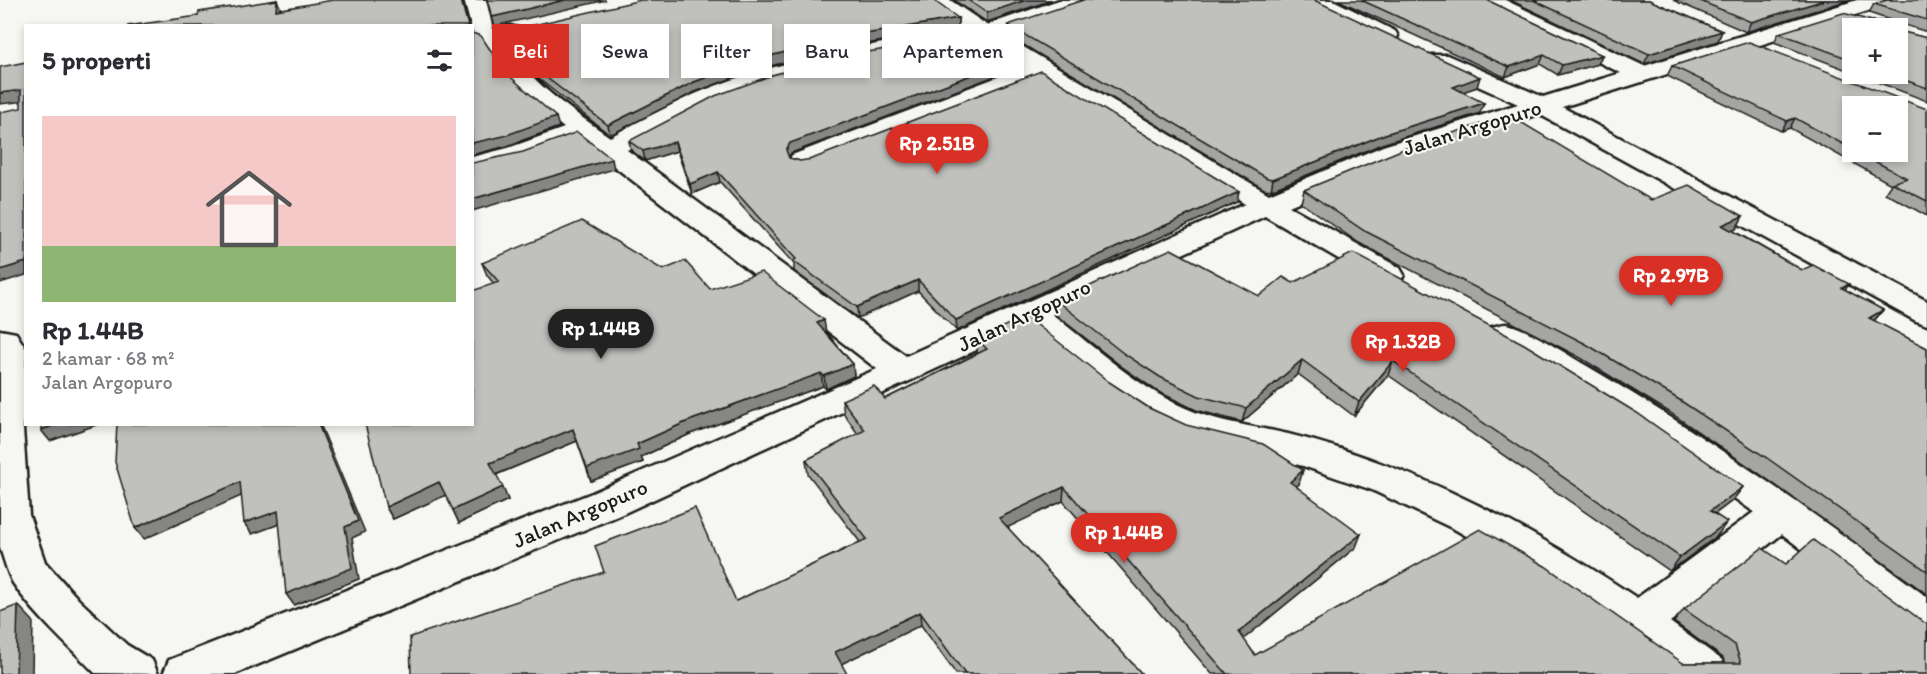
<!DOCTYPE html>
<html lang="id">
<meta charset="utf-8">
<style>
:root{--surface:#fff;--page:#f7f7f7;--text:#2b2b33;--muted:#7c7c81;--line:#e1e1e2;--accent:#d93025}
body{margin:0;font-family:Itim,sans-serif;background:var(--page);color:var(--text);height:100vh;display:flex;flex-direction:column;font-size:22px;white-space:nowrap}
*{box-sizing:border-box;margin:0}
p{font-size:20px;color:var(--muted)}
.icon{flex:none;width:33px;height:33px;fill:none;stroke:currentColor;stroke-width:2;stroke-linecap:round;stroke-linejoin:round}
.map{position:relative;flex:1;overflow:hidden}
.sheet{position:absolute;left:24px;top:24px;width:450px;height:402px;display:flex;flex-direction:column;background:var(--surface);border-radius:0px;box-shadow:0 3px 9px #0003}
.sheet>*{flex:none}
.banner{position:absolute;left:492px;top:24px;width:570px;height:54px;display:flex;gap:12px}
.fabs{position:absolute;left:1842px;top:18px;display:grid;gap:12px}
.fabs a{display:grid;place-items:center;width:66px;height:66px;border-radius:0px;background:var(--surface);box-shadow:0 3px 9px #0003;font-size:30px}
.price{position:absolute;translate:-50% -51px;padding:0 14px;border-radius:21px;background:var(--accent);color:#fff;font-size:20px;line-height:39px;filter:drop-shadow(0 2px 3px #0008)}
.price::after{content:'';position:absolute;left:50%;top:36px;width:18px;height:14px;margin-left:-9px;background:inherit;clip-path:polygon(0 0,100% 0,50% 100%)}
.price.active{background:#222;color:#fff}
ul{padding:0;list-style:none}
li{display:grid;align-content:center;gap:12px;height:318px;padding:0 18px}
li+li{border-top:2px solid var(--line)}
li span{display:grid;place-items:center;height:186px;border-radius:0px;color:#555}
li>.icon{margin-inline-start:auto}
span .icon{width:108px;height:108px;fill:#fffc;stroke-width:1}
li b{font-size:26px}
h2{display:flex;justify-content:space-between;align-items:center;height:72px;padding:0 18px;font-size:26px}
.chip{padding:0 21px;border-radius:0px;background:var(--surface);box-shadow:0 3px 9px #0003;font-size:21px;line-height:54px}
.chip.active{background:var(--accent);color:#fff}
.map>svg:first-child{display:block}
.lines{fill:none;stroke-linecap:round;stroke-linejoin:round}
.minor-casing{stroke:#1c1c1c;stroke-width:5}
.minor{fill:#f6f6f2;fill-rule:evenodd}
.wall{fill:#a5a5a3;stroke:#1c1c1c;stroke-width:1.5;fill-rule:evenodd}
.shaded-wall{fill:#868684;stroke:#1c1c1c;stroke-width:1.5}
.building{fill:#c0c0bd;stroke:#1c1c1c;stroke-width:1.5}
.labels{text-anchor:middle;stroke-width:4.5;stroke-linejoin:round;paint-order:stroke}
.street-label{font-size:22px;fill:#1c1c1c;stroke:#f6f6f2}
</style>
<div class="map">
<svg width="1927" height="674" viewBox="0 0 1927 674">
<rect width="100%" height="100%" fill="#f6f6f2"/>
<filter id="ink" filterUnits="userSpaceOnUse"><feTurbulence type="fractalNoise" baseFrequency=".0167" numOctaves="2"/><feDisplacementMap in="SourceGraphic" scale="12" xChannelSelector="R" yChannelSelector="G"/><feConvolveMatrix kernelMatrix="1 2 1 2 8 2 1 2 1" color-interpolation-filters="sRGB"/></filter>
<g filter="url(#ink)">
<g class="lines">
<defs>
<g id="minor">
<path d="M464,0h22l7,30 17,-4 8,2 3,5 -3,5 -11,3c22,43 65,69 103,96 38,-21 76,-41 116,-55 77,-27 158,-40 238,-52l-39,-30h25l37,25 72,-25h32l-3,5 -86,29 267,160 114,-48 135,-42 -87,-39 -4,-5 4,-5h16l96,42 78,-24 -141,-68 -3,-5h28l139,66 213,-66h33l-3,5 -325,102 365,194v24l-11,-4 -377,-207 -138,44 -112,48 111,62 4,7 -4,7 -11,3 -11,-3 -113,-66 -213,98c45,35 89,77 143,98 30,11 62,15 93,22 37,9 73,21 108,35 86,33 165,79 241,129l117,-86c-85,-61 -171,-118 -262,-169l-4,-8 4,-8c5,-1 9,-3 14,-3 18,2 63,32 81,42 118,69 230,149 340,231v42l-15,-5 -130,-100 -112,88 52,38 6,14h-56l-56,-43 -78,-54 -82,-47 -84,-40 -69,-24 -119,-30 -36,-16 -39,-26 -83,-67 -406,188 -385,159h-72l6,-14 423,-167 285,-124 -297,-229 -54,20 -54,13v-16l36,-9 56,-20c-31,-24 -61,-48 -79,-85l-10,-2zM980,40l44,27 -232,88 -3,6 3,6 10,2 10,-2 229,-89 204,126 -339,152 -279,-206c66,-38 133,-67 208,-84 48,-11 97,-14 145,-26z"/>
<path d="M1305,0h28l62,31 3,5 -3,5h-16l-71,-36z"/>
<path d="M0,330l16,3 10,16 -3,80 6,86 16,47 34,38 48,45 25,15 6,14 -63,-1c-27,-28 -60,-57 -82,-90 -6,-11 -9,-24 -13,-35z"/>
</g>
</defs>
<use href="#minor" class="minor-casing"/>
<use href="#minor" class="minor"/>
</g>
<g class="wall">
<path d="M954,0h98l-65,22z"/>
<path d="M1338,0h149l115,55 -4,9 -40,11 -18,-11 -35,13z"/>
<path d="M1510,0h139l73,31 -4,10 -74,23z"/>
<path d="M1673,0h176l-103,32z"/>
<path d="M1927,0v32l-25,-8 1,8 24,6v63l-71,-27h42l-46,-46v44l-78,-30 5,-9 93,-12h21l-24,-8 5,-9z"/>
<path d="M958,18v10l-115,20 -89,22 -59,22 -85,43 -70,-55 -30,-40 -2,-9z"/>
<path d="M1008,25l469,62 -15,5 18,21 -98,31 -111,46 -7,-1 -257,-154z"/>
<path d="M1019,57v10l-228,86 -2,5 11,3 437,41 -280,129 -39,-40 -60,27 -64,-47v-7l-74,-82 -28,12 -15,-43 -32,10 -14,-11 -2,-9z"/>
<path d="M1672,66l255,43v107l-42,-23 6,-9 -101,-56 -9,3 -114,-55zM1852,106l46,46h-46z"/>
<path d="M1304,190l347,10 92,16 -7,13 -4,1 70,40 47,14 -4,6 38,20 -9,11 53,27v246l-170,-122 -88,-60 -90,-55 -220,-114 -58,-40z"/>
<path d="M482,263l181,7 47,19 116,43 27,32 1,12 -28,13 -3,-3 -133,48 -49,23 2,5 -52,19 -14,-40 -81,34 12,25 -49,23 -13,-28 -53,24 -7,-12 108,-223 -7,-9z"/>
<path d="M1293,283l450,204 -11,14 -17,13 2,22 -47,35 -282,-196 -34,41 -56,-42 -56,48 -46,-12 -39,-19 -36,-25 -65,-51 1,-14 202,-5z"/>
<path d="M977,339l132,43 40,26 150,76 -3,2 60,61 -113,92 12,16 428,8h42l-2,-5 -49,-36 10,-13 243,65h-715l-149,-173 -56,26 135,147h-186l-35,-49 -185,-24 124,-59 -52,-68 -2,-14 52,-26 -14,-20 -2,-14 43,-1 93,-46 -1,-1z"/>
</g>
<g class="shaded-wall">
<path d="M277,0l4,9 -5,1z"/>
<path d="M565,0h41l-111,26 -3,-9z"/>
<path d="M1026,0h26l-65,22v-9z"/>
<path d="M1825,0h24l-103,32 5,-10z"/>
<path d="M958,18v10l-115,20 -89,22 -59,22 -85,43 -2,-10 86,-43 59,-22 89,-22z"/>
<path d="M1722,31l-4,10 -74,23 5,-10z"/>
<path d="M1544,55l-4,9 -35,13 4,-10z"/>
<path d="M1602,55l-4,9 -40,11 4,-10z"/>
<path d="M1019,57v10l-228,86 -4,7 -1,-10 4,-7z"/>
<path d="M1480,77l-3,10 -28,10 4,-10z"/>
<path d="M21,90l5,11 -26,3v-11z"/>
<path d="M1484,103l-4,10 -98,31 -111,46 2,-11 112,-45z"/>
<path d="M556,117l3,10 -52,19 -35,9v-12z"/>
<path d="M1795,118l-5,10 -9,3 6,-10z"/>
<path d="M675,142l2,9 -32,10 -2,-10z"/>
<path d="M612,159l2,10 -142,42v-12z"/>
<path d="M718,172l2,10 -28,12 -2,-10z"/>
<path d="M1239,192l-2,10 -280,129 -1,-11z"/>
<path d="M1743,216l-7,13 -22,9 8,-13z"/>
<path d="M26,262v13l-26,8v-13z"/>
<path d="M918,280v11l-60,27 -1,-11z"/>
<path d="M1883,310l-11,13 -3,-5z"/>
<path d="M824,320l2,12 -8,4 -1,-13z"/>
<path d="M1302,360l-4,14 -56,48 4,-14z"/>
<path d="M1393,361l-5,14 -34,41 5,-14z"/>
<path d="M853,364l1,12 -28,13 -2,-13z"/>
<path d="M821,373l2,13 -133,48 -49,23 2,5 -52,19 -4,-13 50,-24 49,-22z"/>
<path d="M58,424h41l-49,17 -9,-11z"/>
<path d="M318,424h2l45,108 -13,6 7,41 -65,26 -8,-11z"/>
<path d="M573,429l4,12 -82,34 -5,-12z"/>
<path d="M1303,470l-4,14 -13,12 4,-14z"/>
<path d="M240,482l8,11 -104,46 -9,-11z"/>
<path d="M439,482l7,13 -53,24 -7,-12z"/>
<path d="M503,487l5,13 -49,23 -6,-13z"/>
<path d="M1064,487l-1,14 -65,31 1,-14z"/>
<path d="M1743,487l-11,14 -32,24 10,-14z"/>
<path d="M278,511l7,11 -33,12 -8,-11z"/>
<path d="M1727,522l-10,14 -47,35 10,-14z"/>
<path d="M1361,534l-5,13 -121,99 4,-14z"/>
<path d="M18,605l15,16 -1,53h-18z"/>
<path d="M920,612l1,13 -84,41 -2,-14z"/>
</g>
<g class="building">
<path d="M277,0l-1,10 57,-10h128l7,26h-341l71,-10 1,-4z"/>
<path d="M487,0h78l-73,17z"/>
<path d="M641,0h292l25,18 -116,20 -89,22 -59,22 -86,43 -70,-54 -30,-40z"/>
<path d="M968,0h58l-39,13z"/>
<path d="M1083,0h231l166,77 -27,10 31,16 -99,31 -112,45 -6,-1 -259,-153z"/>
<path d="M1361,0h126l115,55 -40,10 -18,-10 -35,12z"/>
<path d="M1533,0h116l73,31 -73,23z"/>
<path d="M1698,0h127l-74,22z"/>
<path d="M1887,0h40v20l-53,-16z"/>
<path d="M1843,13l29,8h30l1,11 24,6v50l-39,-14h10v-46h-46v32l-73,-27z"/>
<path d="M472,33l9,3 24,36 51,45 -52,19 -32,7z"/>
<path d="M980,33l39,24 -229,86 -4,7 3,8 11,3 12,-2 229,-88 198,121 -283,128 -38,-40 -61,27 -64,-46 3,-2 -78,-87 -28,12 -15,-42 -32,9 -14,-10 86,-45 60,-22 87,-21z"/>
<path d="M1749,42l178,67v92l-35,-18 15,-5 -50,-26h41v-46h-46v43l-57,-31 -8,3 -115,-55z"/>
<path d="M26,62v200l-26,8v-158l21,-4v-18l-21,3v-26z"/>
<path d="M1509,115l142,85 38,-15 54,31 -21,9 80,45 11,-5 36,19 -7,4 41,22 -14,8 58,30v223l-160,-113 -89,-59 -92,-55 -223,-114 -59,-40 102,-42z"/>
<path d="M577,132l35,27 -140,40v-36l51,-11z"/>
<path d="M582,221l81,49 22,-9 25,28 51,-17 63,48 -7,3 36,41 -29,12 -3,-3 -135,49 -49,22 2,5 -52,19 -14,-39 -83,34 13,24 -50,23 -14,-28 -53,25 -21,-83h107v-133l27,-9 -17,-19z"/>
<path d="M1171,249l88,47 24,-19 10,6 60,-30 171,91 113,69 106,74 -33,24 17,11 -47,35 -287,-196 -34,41 -57,-42 -56,48 -47,-12 -39,-19 -37,-24 -66,-52z"/>
<path d="M1026,316l83,66 40,26 37,17 77,19 40,26 -13,12 71,52 -122,98 16,23 225,-126 65,37 138,97h58l-6,-18 -51,-36 78,-61 24,16 27,-24 112,83h2v51h-700l-163,-187 -65,31 143,156h-177l-45,-62 -85,40 12,22h-436l-1,-37 194,-65 -9,-26 100,-38 41,93 131,-62 -61,-79 59,-30 -23,-30 32,-14 11,13 102,-50 -10,-10z"/>
<path d="M41,424h17l-17,6z"/>
<path d="M117,424h201l40,97 -13,6 7,41 -66,26 -8,-83 -34,12 -4,-41 -105,46 -20,-66z"/>
<path d="M18,605l-2,68 -16,1v-62z"/>
</g>
</g>
<g class="labels">
<g class="street-label">
<text transform="translate(1472 127) rotate(-17)" y="8">Jalan Argopuro</text>
<text transform="translate(1024 315) rotate(-25)" y="8">Jalan Argopuro</text>
<text transform="translate(580 513) rotate(-23)" y="8">Jalan Argopuro</text>
</g>
</g>
</svg>
<div class="fabs">
<a>+</a>
<a>−</a>
</div>
<b class="price" style="left:937px;top:175px">Rp 2.51B</b>
<b class="price" style="left:1671px;top:307px">Rp 2.97B</b>
<b class="price active" style="left:601px;top:360px">Rp 1.44B</b>
<b class="price" style="left:1403px;top:373px">Rp 1.32B</b>
<b class="price" style="left:1124px;top:564px">Rp 1.44B</b>
<div class="banner">
<a class="chip active">Beli</a>
<a class="chip">Sewa</a>
<a class="chip">Filter</a>
<a class="chip">Baru</a>
<a class="chip">Apartemen</a>
</div>
<section class="sheet">
<h2>5 properti<svg class="icon" aria-label="filters" viewBox="0 0 24 24"><path d="M4 7h16M4 17h16"/><circle cx="9" cy="7" r="2"/><circle cx="15" cy="17" r="2"/></svg></h2>
<ul>
<li><span style="background:linear-gradient(#f6c9c9 70%,#8fb573 0)"><svg class="icon" aria-label="home" viewBox="0 0 24 24"><path d="M3 11l9-7 9 7M6 9v11h12V9"/></svg></span><div><b>Rp 1.44B</b><p>2 kamar · 68 m²</p><p>Jalan Argopuro</p></div></li>
</ul>
</section>
</div>
